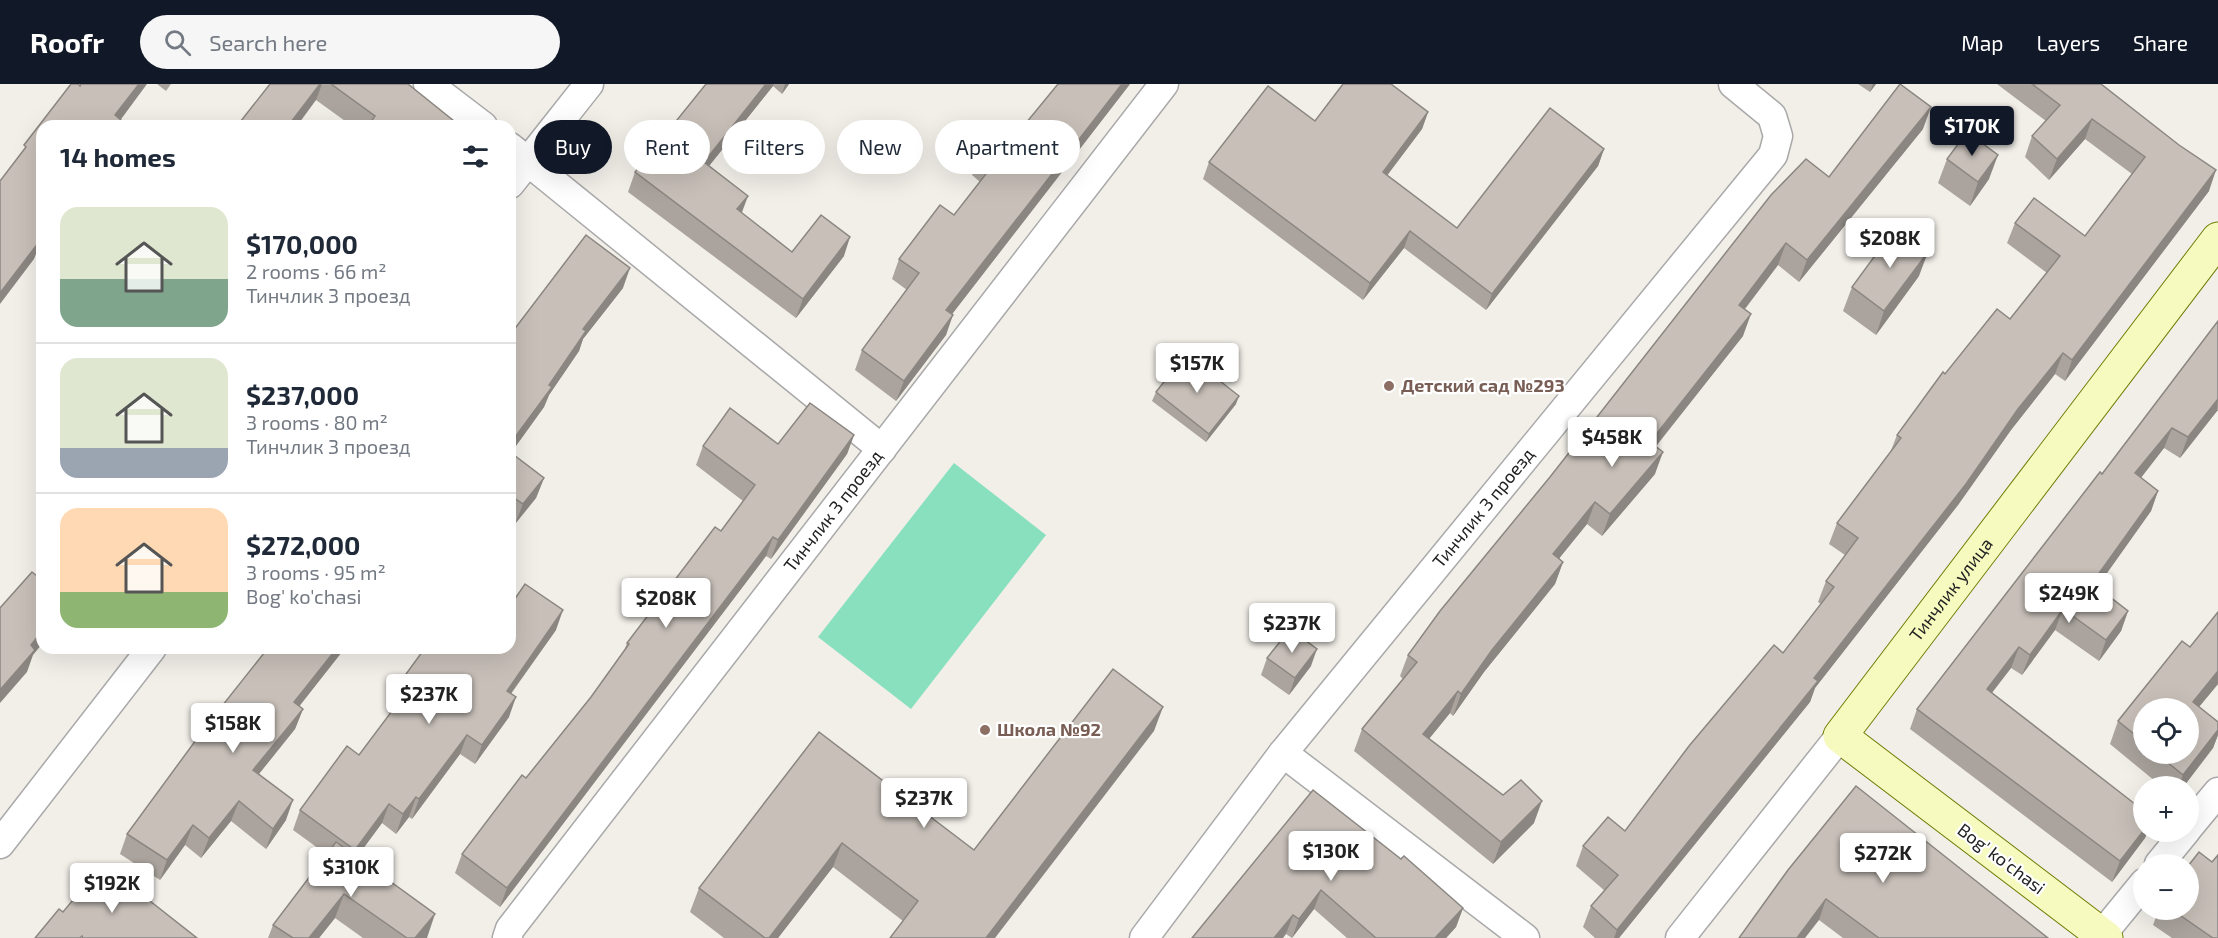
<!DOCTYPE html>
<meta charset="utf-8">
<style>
:root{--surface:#fff;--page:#f6f6f7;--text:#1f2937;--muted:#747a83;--line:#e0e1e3;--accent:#111827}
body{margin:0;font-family:"Exo 2",sans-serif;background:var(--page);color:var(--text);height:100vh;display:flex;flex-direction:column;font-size:22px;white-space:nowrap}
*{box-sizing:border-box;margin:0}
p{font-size:20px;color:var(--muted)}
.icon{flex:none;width:33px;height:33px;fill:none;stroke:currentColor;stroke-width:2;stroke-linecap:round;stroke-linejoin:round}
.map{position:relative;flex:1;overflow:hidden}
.drawer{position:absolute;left:36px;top:36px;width:480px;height:534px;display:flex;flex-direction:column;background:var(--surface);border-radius:18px;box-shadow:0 6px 24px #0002}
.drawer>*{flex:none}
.banner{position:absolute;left:534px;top:36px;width:570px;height:54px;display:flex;gap:12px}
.controls{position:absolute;left:2133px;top:614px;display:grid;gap:12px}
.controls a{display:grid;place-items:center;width:66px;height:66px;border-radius:50%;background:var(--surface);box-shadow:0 6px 24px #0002;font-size:30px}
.price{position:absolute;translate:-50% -51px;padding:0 14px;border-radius:6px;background:#fff;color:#222;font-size:20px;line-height:39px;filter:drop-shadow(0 2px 3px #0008)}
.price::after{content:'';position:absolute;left:50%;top:36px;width:18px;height:14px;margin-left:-9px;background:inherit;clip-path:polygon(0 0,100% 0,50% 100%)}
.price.current{background:var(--accent);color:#fff}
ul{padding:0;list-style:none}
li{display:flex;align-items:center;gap:18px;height:150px;padding:0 24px}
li+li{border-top:2px solid var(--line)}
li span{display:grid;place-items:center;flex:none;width:168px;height:120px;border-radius:18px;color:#555}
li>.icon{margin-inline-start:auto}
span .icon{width:72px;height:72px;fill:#fffc;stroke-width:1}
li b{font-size:26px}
h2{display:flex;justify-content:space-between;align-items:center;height:72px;padding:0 24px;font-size:26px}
.tag{padding:0 21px;border-radius:27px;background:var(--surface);box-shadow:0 6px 24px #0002;font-size:21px;line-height:54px}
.tag.current{background:var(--accent);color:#fff}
header{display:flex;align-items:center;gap:36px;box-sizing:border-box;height:84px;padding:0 30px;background:var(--accent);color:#fff}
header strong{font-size:28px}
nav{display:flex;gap:33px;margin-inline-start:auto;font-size:21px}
.search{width:420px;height:54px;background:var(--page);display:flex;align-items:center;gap:15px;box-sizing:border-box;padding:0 21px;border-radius:33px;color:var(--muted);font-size:22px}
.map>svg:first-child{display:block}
.pitch{fill:#88e0be}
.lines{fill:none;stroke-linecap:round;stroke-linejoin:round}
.street-casing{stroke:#a9a9a9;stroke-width:31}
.secondary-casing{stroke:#707d05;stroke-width:35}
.street{stroke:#fff;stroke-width:28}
.secondary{stroke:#f7fabf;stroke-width:33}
.wall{fill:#aba49e;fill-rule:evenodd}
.shaded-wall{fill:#8b8681}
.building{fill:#c7bfb8;stroke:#8b8681;stroke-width:1.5}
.education-dot{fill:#8d6e63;stroke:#fff;stroke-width:2}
.labels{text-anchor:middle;stroke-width:4.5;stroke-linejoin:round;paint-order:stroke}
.education-label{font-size:18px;font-weight:bold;fill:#785e54;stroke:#fff;text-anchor:start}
.street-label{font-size:18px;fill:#222;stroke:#fff}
</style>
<header>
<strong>Roofr</strong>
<div class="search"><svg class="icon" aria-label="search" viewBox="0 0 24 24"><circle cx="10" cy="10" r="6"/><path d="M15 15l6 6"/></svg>Search here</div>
<nav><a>Map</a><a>Layers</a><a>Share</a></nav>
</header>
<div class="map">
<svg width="2218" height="854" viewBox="0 0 2218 854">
<rect width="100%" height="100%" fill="#f2efe9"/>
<path class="pitch" d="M954,379l92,72 -135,174 -93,-72z"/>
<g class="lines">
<defs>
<g id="street">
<path d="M428,0l55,42"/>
<path d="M510,63l372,302"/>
<path d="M510,100l79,-100"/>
<path d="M1283,669l242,185"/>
<path d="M2188,744l30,-36"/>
<path d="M0,760l152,-196"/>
<path d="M2159,780l27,-33"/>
<path id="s1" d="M507,854l3,-9 654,-845"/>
<path id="s2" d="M1144,854l139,-185 490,-598 5,-19 -6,-20 -39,-32"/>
<path d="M1680,854l160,-202"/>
<path d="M2099,854l45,-55"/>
</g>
<g id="secondary">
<path id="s3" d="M2106,854l-266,-202 378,-497"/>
</g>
</defs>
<use href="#street" class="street-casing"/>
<use href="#secondary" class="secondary-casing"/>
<use href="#street" class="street"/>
<use href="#secondary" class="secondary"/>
</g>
<g class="wall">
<path d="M157,0h14l-5,7z"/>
<path d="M270,0h138l51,42h-107l-36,-26z"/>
<path d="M706,0h83l-7,10 -9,-8 -64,80 32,47 51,39 52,4 -48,62 -168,-126 7,-20z"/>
<path d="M1130,0l-178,230 -6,21 -50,66 -41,-31 7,-20 45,-60 -15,-11 7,-20 55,-44 26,-33 -8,-7 7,-20 38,-21z"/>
<path d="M1858,0h18l-6,8z"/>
<path d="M1997,0h104l108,107 -144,190 -10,-7 -44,56 -53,75 -143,183 -5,14 -191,236h-24l-12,-11 8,-21 14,-15 -29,-25 7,-20 42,-15 158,-178 38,-49 -3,-2 8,-21 19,-26 -16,-11 8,-21 53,-70 7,-18 48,-61 65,-55 37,-46 -40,-30 8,-20 70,13 47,-62 -47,-35 -36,41 -24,-23 7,-21 14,-15z"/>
<path d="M1428,28l-6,17 -35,46 70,53 147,-79 -6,17 -112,144 -82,-62 -41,52 -160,-121 6,-17 106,-41z"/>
<path d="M1923,45l-124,153 -21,-17 -33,44 -2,27 -88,110v28l-53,62 -15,-12 -28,34 4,4 -8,22 -71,88 -31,44 -3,-3 -21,26 105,84 -41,41 -139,-113 8,-22 41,-50 -3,-3 8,-21 421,-478z"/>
<path d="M1947,75l42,20 -19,27 -32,-23z"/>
<path d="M1919,192l-43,59 -33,-24 9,-24z"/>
<path d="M623,204l-40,51 -4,12 -30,44 -5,12 -33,46 33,25 -8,20 -21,26 -5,-4v-185z"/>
<path d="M2218,237v90h-1l-37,47 -16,-10 -23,30 17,13 -7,20 -54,76 31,24 -7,20 -22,30 -44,-31 -33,45 -11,-7 -19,25 152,138h4l-3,7 -33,44 -202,-153 7,-20 185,-235z"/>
<path d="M1156,308l80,12 -30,38 -54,-41z"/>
<path d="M854,351l-7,19 -76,105 -5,-3 -266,351 -45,-34 7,-19 64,-76 65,-81 33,-46 3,-8 94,-112 22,-30 -47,-36 7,-19 75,-2z"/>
<path d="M2218,528v72l-19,23 19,15v13l-5,13 -29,38h-23l-51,-42 8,-23 72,-74zM2144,624l44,45h-44z"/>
<path d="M556,546l-45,64 -2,23 -34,47 -15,-10 -48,65 -3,-2 -13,17 -14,-11 -25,34 70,81h-64l-28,-20 -16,20h-51l5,-13 53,-71 -33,-24 7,-20 59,-55 36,-48 -4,-3 7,-19 112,-37z"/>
<path d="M268,564h77l-46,58 4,3 -8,20 -36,45 27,46 -20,29 -35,-28 -30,37 -16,-13 -25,35 -40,-26 7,-20z"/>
<path d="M1267,574l44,8 -22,29 -28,-20z"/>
<path d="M1154,647l-251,190 -70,-54 -55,71h-54l-34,-26 9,-24 120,-156 155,118z"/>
<path d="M1313,706l150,118 -7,19 -10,11h-99l-33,-29 -22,29 -6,-4z"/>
<path d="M2212,778l6,76h-46l-19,-13 6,-16h29z"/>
<path d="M1788,786l260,68h-205l-24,-18z"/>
</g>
<g class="shaded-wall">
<path d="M139,0h8l-31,42 -1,-11z"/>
<path d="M320,0h2l-6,16 -19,26h-9z"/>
<path d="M766,0h8l-1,2 -76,95 7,-19z"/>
<path d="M785,0h4l-7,10z"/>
<path d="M1122,0h8l-191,247 7,-21z"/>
<path d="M1873,0h3l-6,8z"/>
<path d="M1931,23l-8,22 -124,153 8,-22z"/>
<path d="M1428,28l-6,17 -45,60 6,-17z"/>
<path d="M2092,35l-7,20 -36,41 8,-21z"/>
<path d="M1604,65l-6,17 -112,144 6,-16z"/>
<path d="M1998,71l-9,24 -19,27 8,-24z"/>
<path d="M2216,86l-7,21 -144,190 7,-21z"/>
<path d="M748,112l-7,19 -4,-6z"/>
<path d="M42,144v11l-8,20 -34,45v-11z"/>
<path d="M1410,147l-6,17 -41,52 7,-17z"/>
<path d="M850,153l-6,19 -48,62 7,-19z"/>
<path d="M1786,159l-8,22 -47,62 8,-22z"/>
<path d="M1928,168l-9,24 -43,59 8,-24z"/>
<path d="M630,184l-7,20 -40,51 -4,12 -30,44 -5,12 -34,47v-10l73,-115z"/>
<path d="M1751,230l-8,22 -101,128 8,-22z"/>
<path d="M953,231l-7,20 -50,66 8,-20z"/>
<path d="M2063,269l-8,21 -44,56 -53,75 -143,183 -5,14 -191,236h-5l3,-8 197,-252 204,-269z"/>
<path d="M1239,312l-3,8 -30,38 3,-8z"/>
<path d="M2218,315l-1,12 -37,47 8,-21z"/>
<path d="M2172,344l-8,20 -36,46 7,-21z"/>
<path d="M854,351l-7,19 -76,105 7,-19z"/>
<path d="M1663,368l-8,22 -53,62 8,-22z"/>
<path d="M544,394l-8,20 -21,26 8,-20z"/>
<path d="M2158,407l-7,20 -66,93 7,-21z"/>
<path d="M1595,418l-8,22 -42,52 8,-22z"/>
<path d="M773,453l-7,19 -266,351 7,-19z"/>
<path d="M1563,478l-8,22 -71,88 -31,44 8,-22 31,-44z"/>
<path d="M2063,525l-8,21 -33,45 8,-20z"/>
<path d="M563,526l-7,20 -57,80 8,-19z"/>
<path d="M2128,527l-7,20 -22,30 7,-21z"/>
<path d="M42,547v13l-9,11 -6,17 -27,31v-13l31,-45z"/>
<path d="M2019,563l-8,21 -32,41 8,-20z"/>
<path d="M337,564h8l-58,74 7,-20z"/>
<path d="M1317,565l-6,17 -22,29 6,-17z"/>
<path d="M2218,587v13l-30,36 5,-18z"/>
<path d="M1458,607l-8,22 -35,43 8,-22z"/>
<path d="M516,613l-7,20 -34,47 7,-19z"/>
<path d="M1163,623l-9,24 -159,207h-9z"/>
<path d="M303,625l-8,20 -49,61 7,-20z"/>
<path d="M2218,646v5l-5,13 -29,38h-5l4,-11z"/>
<path d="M467,651l-7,19 -48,65 7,-20z"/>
<path d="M416,713l-7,20 -13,17 7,-20z"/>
<path d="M293,716l-7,20 -20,29 7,-20z"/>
<path d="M239,717l-8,20 -30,37 8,-20z"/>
<path d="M1542,717l-8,22 -41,41 8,-22z"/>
<path d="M389,720l-7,19 -34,46 7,-19z"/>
<path d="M193,741l-8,20 -25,35 7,-20z"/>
<path d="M2144,746v1h4l-3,7 -33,44 8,-21z"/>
<path d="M842,759l-9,24 -55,71h-9z"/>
<path d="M1321,806l-7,19 -22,29 7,-19z"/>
<path d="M344,810l-9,24 -16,20h-10z"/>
<path d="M1826,815l-7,21 -14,18h-8z"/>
<path d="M1463,824l-7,19 -10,11h-11z"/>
<path d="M435,830l-8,24h-12z"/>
<path d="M1293,831l-7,19 -3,4h-9z"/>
</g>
<g class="building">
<path d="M71,0h7l2,2 1,-2h58l-24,31 13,11h-86v102l-5,6 5,4 -42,55v-112l26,-34 -2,-2z"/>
<path d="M270,0h50l-32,42h-51z"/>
<path d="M331,0h77l51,41 -1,1h-90l7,-10z"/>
<path d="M706,0h60l-62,78 44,34 -11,13 55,43 29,-37 29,22 -47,62 -168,-127z"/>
<path d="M1058,0h64l-176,226 7,5 -49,66 -42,-31 57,-77 -20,-14 41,-54 14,10 39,-50 -14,-10 24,-32 14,11z"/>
<path d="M1343,0h48l37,28 -45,60 74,56 93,-120 54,41 -112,145 -82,-63 -40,52 -161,-121 59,-76 47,35z"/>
<path d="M1900,0l31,23 -124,153 -21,-17 -47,62 12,9 -101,128 13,10 -53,62 -15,-12 -42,52 10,8 -71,88 -31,44 -3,-3 -35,43 80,61 18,-15 21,21 -41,41 -139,-113 55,-67 -9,-7 32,-44 110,-134 221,-282 35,-36 23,18z"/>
<path d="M2032,0h69l78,61 37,25 -144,190 -9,-7 -45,56 -52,75 -152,194 4,3 -201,249 -26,-24 27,-31 -35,-29 25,-29 17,14 64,-85 85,-101 9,8 51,-66 -8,-6 32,-43 -21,-15 64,-85 -4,-3 46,-63 2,2 52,-65 13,10 50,-63 -45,-33 19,-25 51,38 60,-79 -53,-38 -35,40 -25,-23 28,-31z"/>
<path d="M1967,48l31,23 -20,27 -31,-23z"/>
<path d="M1896,143l32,25 -44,59 -32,-24z"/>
<path d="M586,151l44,33 -47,61 3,2 -37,54 3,2 -42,57v-109z"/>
<path d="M2218,237v78l-30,38 -16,-9 -37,45 23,18 -66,92 36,28 -22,29 -43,-31 -33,46 -11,-8 -32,42 157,122v19l-24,31 -203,-152 183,-237 2,2z"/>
<path d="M1186,270l53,42 -30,38 -53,-42z"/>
<path d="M810,319l44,32 -76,105 -5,-3 -266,351 -45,-34 60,-79 4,3 65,-81 38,-53 -2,-1 88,-116 6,4 34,-46 -52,-39 27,-38 48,36z"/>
<path d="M510,368l34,26 -21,26 -13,-9z"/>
<path d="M32,488l10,8v51l-11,14 4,5 -35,40v-82z"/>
<path d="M525,500l38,26 -56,81 9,6 -34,48 -15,-10 -48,64 -3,-2 -13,17 -14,-10 -34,46 -55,-40 47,-64 12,9 48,-64 -9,-6 27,-37h85v-42z"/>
<path d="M2218,528v59l-25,31 25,20v8l-35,45 -27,-22h32v-45h-44v34l-26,-21 64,-80 8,6z"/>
<path d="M1290,545l27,20 -22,29 -28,-20z"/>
<path d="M268,564h69l-43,54 9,7 -50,61 40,30 -20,29 -34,-28 -30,37 -16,-13 -26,35 -40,-26 80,-109z"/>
<path d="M1113,585l50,38 -177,231h-96l28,-37 -76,-58 -73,95h-4l-66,-50 120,-156 155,118z"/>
<path d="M1856,702l192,152h-169l-53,-39 -29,39h-58l49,-68z"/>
<path d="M1313,706l88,69 3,-3 59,52 -28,30h-59l-55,-48 -22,29 -6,-4 -19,23h-82z"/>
<path d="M336,758l99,72 -20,24h-8l-63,-44 -35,44h-16l-20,-13z"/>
<path d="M2199,768l13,10 6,-7v83h-5l-42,-29h17v-43z"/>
<path d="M103,780l94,74h-114l-1,-2 -2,2h-45l24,-29 4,3z"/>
</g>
<g class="education-dot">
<circle cx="1389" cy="302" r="6"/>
<circle cx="985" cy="646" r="6"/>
</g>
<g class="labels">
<g class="education-label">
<text x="1401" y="308">Детский сад №293</text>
<text x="997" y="652">Школа №92</text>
</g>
<g class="street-label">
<text dy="6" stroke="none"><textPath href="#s2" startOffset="548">Тинчлик 3 проезд</textPath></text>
<text dy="6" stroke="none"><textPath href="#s1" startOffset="538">Тинчлик 3 проезд</textPath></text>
<text dy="6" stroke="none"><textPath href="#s3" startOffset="518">Тинчлик улица</textPath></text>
<text transform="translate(2001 775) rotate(37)" y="6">Bog' ko'chasi</text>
</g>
</g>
</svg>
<div class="controls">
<a><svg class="icon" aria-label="locate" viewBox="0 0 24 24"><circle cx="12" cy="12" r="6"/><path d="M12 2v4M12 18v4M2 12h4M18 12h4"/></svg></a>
<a>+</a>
<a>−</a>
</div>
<b class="price current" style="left:1972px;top:73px">$170K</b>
<b class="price" style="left:1890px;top:185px">$208K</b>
<b class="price" style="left:1197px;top:310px">$157K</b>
<b class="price" style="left:1612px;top:384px">$458K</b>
<b class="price" style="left:2069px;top:540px">$249K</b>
<b class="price" style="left:666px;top:545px">$208K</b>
<b class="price" style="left:1292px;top:570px">$237K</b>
<b class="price" style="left:429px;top:641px">$237K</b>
<b class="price" style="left:233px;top:670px">$158K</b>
<b class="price" style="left:924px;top:745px">$237K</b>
<b class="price" style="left:1331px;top:798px">$130K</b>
<b class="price" style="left:1883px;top:800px">$272K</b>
<b class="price" style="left:351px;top:814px">$310K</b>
<b class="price" style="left:112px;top:830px">$192K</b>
<div class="banner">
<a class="tag current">Buy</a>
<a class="tag">Rent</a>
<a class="tag">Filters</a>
<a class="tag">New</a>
<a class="tag">Apartment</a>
</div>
<section class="drawer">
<h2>14 homes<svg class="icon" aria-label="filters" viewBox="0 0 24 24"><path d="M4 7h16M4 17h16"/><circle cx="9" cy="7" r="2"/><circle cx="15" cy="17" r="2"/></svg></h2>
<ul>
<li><span style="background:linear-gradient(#dfe7d0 60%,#7fa58c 0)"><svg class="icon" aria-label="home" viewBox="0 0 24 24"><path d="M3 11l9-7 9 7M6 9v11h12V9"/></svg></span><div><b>$170,000</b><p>2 rooms · 66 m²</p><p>Тинчлик 3 проезд</p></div></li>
<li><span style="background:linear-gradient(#dfe7d0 75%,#9aa5b1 0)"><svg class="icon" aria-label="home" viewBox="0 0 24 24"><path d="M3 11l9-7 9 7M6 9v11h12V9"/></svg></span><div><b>$237,000</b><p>3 rooms · 80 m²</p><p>Тинчлик 3 проезд</p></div></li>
<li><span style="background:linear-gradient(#ffd9b3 70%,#8fb573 0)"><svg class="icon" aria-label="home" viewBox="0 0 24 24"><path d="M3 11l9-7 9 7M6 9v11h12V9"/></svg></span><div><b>$272,000</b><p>3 rooms · 95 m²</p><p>Bog' ko'chasi</p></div></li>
</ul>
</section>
</div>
